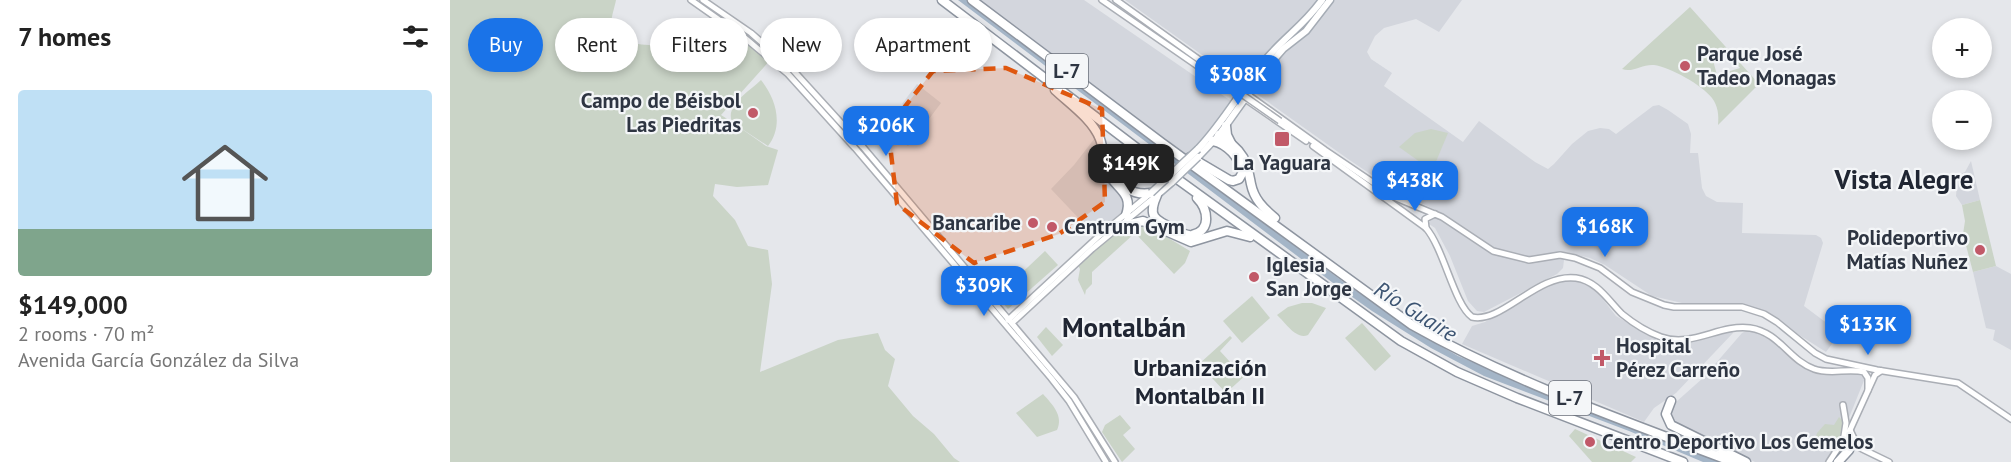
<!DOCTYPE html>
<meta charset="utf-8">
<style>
:root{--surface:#fff;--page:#f2f2f2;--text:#222;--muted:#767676;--accent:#1a73e8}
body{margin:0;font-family:"PT Sans",sans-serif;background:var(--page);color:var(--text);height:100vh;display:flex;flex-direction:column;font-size:22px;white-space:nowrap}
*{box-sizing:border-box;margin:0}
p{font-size:20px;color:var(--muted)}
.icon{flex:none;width:33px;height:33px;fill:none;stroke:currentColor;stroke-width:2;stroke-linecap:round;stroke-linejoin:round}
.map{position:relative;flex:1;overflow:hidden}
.drawer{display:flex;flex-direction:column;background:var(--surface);width:450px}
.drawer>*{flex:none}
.top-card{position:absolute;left:18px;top:18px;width:570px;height:54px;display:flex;gap:12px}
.buttons{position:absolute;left:1482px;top:18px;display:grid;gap:12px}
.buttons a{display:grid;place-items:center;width:60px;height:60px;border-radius:50%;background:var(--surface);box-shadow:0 3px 9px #0003;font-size:30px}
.price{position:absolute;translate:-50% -51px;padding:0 14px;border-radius:12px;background:var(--accent);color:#fff;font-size:20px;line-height:39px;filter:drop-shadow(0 2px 3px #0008)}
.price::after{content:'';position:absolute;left:50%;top:36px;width:18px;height:14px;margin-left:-9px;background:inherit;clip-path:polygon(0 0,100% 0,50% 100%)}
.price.current{background:#222;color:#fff}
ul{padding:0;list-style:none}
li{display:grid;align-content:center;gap:12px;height:318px;padding:0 18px}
li span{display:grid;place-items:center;height:186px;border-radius:6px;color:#555}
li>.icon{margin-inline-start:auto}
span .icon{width:108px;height:108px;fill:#fffc;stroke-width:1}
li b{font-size:26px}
h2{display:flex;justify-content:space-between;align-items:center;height:72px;padding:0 18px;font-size:26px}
.chip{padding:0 21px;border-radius:27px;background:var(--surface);box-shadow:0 3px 9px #0003;font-size:21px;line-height:54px}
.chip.current{background:var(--accent);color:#fff}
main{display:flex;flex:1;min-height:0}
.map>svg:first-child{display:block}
.built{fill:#d3d6dd}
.green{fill:#cad4c7;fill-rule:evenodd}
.water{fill:#a4b5c7}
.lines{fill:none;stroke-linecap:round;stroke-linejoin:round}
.secondary-casing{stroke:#aaaeb5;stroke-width:8}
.primary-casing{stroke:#a5acb5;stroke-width:9}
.motorway-casing{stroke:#8e95a0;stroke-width:11}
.secondary{stroke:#fff;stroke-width:5}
.primary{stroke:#fff;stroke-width:6}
.motorway{stroke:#fff;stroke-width:8}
.secondary-bridge-casing{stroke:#aaaeb5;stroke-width:8;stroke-linecap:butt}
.primary-bridge-casing{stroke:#a5acb5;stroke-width:9;stroke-linecap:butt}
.secondary-bridge{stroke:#fff;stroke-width:5}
.primary-bridge{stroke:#fff;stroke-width:6}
.marked{fill:#df570f;fill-opacity:0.2;stroke:#df570f;stroke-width:4.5;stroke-dasharray:12 8;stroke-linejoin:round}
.poi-dot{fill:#c15968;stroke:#f4f6f8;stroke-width:2}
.labels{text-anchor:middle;stroke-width:4.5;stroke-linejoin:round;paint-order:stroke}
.shield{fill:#f4f6f8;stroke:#696f79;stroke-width:1.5}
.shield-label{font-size:20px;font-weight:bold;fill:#2e3542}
.poi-label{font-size:21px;font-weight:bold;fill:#2e3542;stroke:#f4f6f8;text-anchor:start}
.water-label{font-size:22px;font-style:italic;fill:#3c5472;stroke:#f4f6f8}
.quarter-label{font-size:24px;font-weight:bold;fill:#202633;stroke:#f4f6f8}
.district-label{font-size:27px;font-weight:bold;fill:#202633;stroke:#f4f6f8}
</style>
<main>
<section class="drawer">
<h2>7 homes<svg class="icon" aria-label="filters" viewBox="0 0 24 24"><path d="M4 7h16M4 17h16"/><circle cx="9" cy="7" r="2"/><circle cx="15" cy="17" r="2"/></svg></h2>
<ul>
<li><span style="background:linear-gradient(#bfe0f5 75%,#7fa58c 0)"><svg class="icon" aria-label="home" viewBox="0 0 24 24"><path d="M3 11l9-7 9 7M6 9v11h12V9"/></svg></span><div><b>$149,000</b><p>2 rooms · 70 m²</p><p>Avenida García González da Silva</p></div></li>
</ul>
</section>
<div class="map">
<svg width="1561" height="462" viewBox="0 0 1561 462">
<rect width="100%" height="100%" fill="#e5e7eb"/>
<g class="built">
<path d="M528,0h106l150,103 -42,53 -6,-1 -23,-14z"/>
<path d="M675,0h337l-23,32 -23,-13 -32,9 -9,8 -8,16 4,7 21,14 -8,13 79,56 16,-21 56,41 13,7 6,-5 18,-20 16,-13 12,-3 9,1 7,5 37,-28 6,-1 9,5 20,14 3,10 -1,19h8l4,35 4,8 11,6 26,1 -1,30 74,2 5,3 2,5 -19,63 36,27 -14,19 -63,-40 -44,-6 -1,-3h-36l-30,-7 -47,-31 -15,-7 -25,-6 -2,16 -6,6 -73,38 -7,-1 -9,-10 -18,-45 -15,-28 -6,-4 2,-6 8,-2 1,-4 -43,-20 -49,-33z"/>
<path d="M467,84l24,19 -15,20 -24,-19z"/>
<path d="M450,109l23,19 -15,18 -23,-19z"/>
<path d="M648,134l7,33 22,30 -4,14 -18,16 -7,1 -12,-2 -35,-37 23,-24z"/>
<path d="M1521,161l9,39 -18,5 -6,-9 2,-21 7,-3z"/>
<path d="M1546,266l15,8v76l-18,-10 2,-10 -9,-2 -13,-56z"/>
<path d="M1117,281h9l16,7 10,10 14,18 42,24 19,3 55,-12 1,2 -57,60 -22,15 -10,14 -182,-78 10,-18 13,-4 57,-35z"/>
<path d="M1298,330l19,6 44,34 51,3 3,5 -27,67 -13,17h-70l-80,-39 -5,-6 1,-7 5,-8 27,-24 39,-45z"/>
</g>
<g class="green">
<path d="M0,0h166c-2,11 -7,20 -3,31 6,17 55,16 69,11 10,-3 16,-8 26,-8 25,1 44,13 64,24l-51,57 11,7c-7,-17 18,-31 29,-42 15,19 23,45 7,66l-32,-21 30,21 12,4 -10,35 -31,2 -22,-3 -2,12 22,24 13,26 20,4 4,34 -12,88 78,-32 40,-7 7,17 10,9 -7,27 25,30 21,18 20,24 6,4h-510z"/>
<path d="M1240,7l69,77 -41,41c1,-10 0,-19 -6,-27 -10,-13 -42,-31 -58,-33 -12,-1 -21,8 -32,4zM1275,50l15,18 -23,7 -6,-22z"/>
<path d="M981,129l17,4 -13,31 -8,3 -28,-20 16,-14z"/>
<path d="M1530,200l16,66 -23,6 -10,-38 2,-13 -3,-16z"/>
<path d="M692,224l8,3 40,24 -5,12 -11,11 -39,-41 -43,39v12l-6,6 -1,5 -7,-15 2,-11 -3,-6 44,-37z"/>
<path d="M595,251l13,14 -50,44 -11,-13z"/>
<path d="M802,296l18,22 -28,25 -19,-22z"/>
<path d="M852,303h10l14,5 -18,27c-12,5 -22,-12 -31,-20l11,-8z"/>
<path d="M912,323l29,33 -16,15 -30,-33z"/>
<path d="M596,327l17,18 -11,11 -15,-19z"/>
<path d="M780,336l2,2 -12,13 22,24 14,-13 2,2 -32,29 -27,-29z"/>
<path d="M593,394c9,10 21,22 14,36l-20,7 -21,-24z"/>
<path d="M670,415l11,13 -8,7 12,14 -13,13 -20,-30 3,-7z"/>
<path d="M1389,417l3,3v17l-9,15 -19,-7 3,-12 8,-9 9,1z"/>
<path d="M1125,429l61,28 -5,5h-39l-23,-26z"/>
</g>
<path class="water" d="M508,0h12l276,210 103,76 66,45 43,25 263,106h-18l-74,-31 -145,-55 -53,-28 -59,-37 -31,-22z"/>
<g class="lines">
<defs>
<g id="secondary">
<path d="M241,0l54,38 43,36 67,74 196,230 18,23 37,61"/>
<path d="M253,0l48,33 41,36 71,78 211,250 41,65"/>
<path d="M652,0l204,141"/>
<path d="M666,0l209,150 71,48 46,19 51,34 36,9 31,-5 15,3 25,10 32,24 32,13 10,2h68l22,7 13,8 38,31 11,6 51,11 81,13 53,36"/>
<path d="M863,146l113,82c18,21 28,76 46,89 30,7 65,-44 104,-39 21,3 32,22 46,36 11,9 25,18 39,23 31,11 58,-13 89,-9 29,4 40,33 64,41 16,6 34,-1 50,3l4,6v12"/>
<path d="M976,228l-1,-9 10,-5"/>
<path d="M558,320l91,-84 52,-43"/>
<path d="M562,323l80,-74 64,-53"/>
<path d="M1393,405l3,18 -2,13"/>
<path d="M1400,430l8,17 31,15"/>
<path d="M1379,462l21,-32 25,-55 6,-4"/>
</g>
<g id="primary">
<path d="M748,149c27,-28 45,-63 70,-92 18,-21 37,-33 54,-57"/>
<path d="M748,157l21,-22 50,-70 14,-16 23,-18 24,-31"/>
<path d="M707,195l15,-13"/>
</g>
<g id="motorway">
<path d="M492,0l238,181 221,160 56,31 60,26 166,64"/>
<path d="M522,0l190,143 250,182c101,57 213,96 321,137"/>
<path d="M605,90c15,14 37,29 45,49 4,10 2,22 7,32 8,18 27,21 19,44"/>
<path d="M776,126l1,9 4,8"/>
<path d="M769,135c9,6 18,12 24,22 5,9 6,17 8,27 3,15 12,24 24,34"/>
<path d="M692,157l-12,-6 -10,2 -6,7 -1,9c8,17 18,27 38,24"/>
<path d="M740,157l39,23 4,1 6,-2 4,-7c-4,-14 -15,-28 -30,-31"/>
<path d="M707,195c-10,22 -2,25 17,34 6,3 12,7 18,6 20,-4 16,-26 5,-37"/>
<path d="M671,226l22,-5 48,21 36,-11 23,6"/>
<path d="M1221,401l-5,13 5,11 75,37"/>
<path d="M1388,462l11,-12"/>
</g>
</defs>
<use href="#secondary" class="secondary-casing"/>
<use href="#primary" class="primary-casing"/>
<use href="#motorway" class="motorway-casing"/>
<use href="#secondary" class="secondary"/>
<use href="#primary" class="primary"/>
<use href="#motorway" class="motorway"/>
<defs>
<path id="secondary-bridge" d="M760,72l70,49"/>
<g id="primary-bridge">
<path d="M722,182l26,-25"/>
<path d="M701,193l47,-44"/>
</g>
</defs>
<use href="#secondary-bridge" class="secondary-bridge-casing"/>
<use href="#primary-bridge" class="primary-bridge-casing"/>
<use href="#secondary-bridge" class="secondary-bridge"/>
<use href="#primary-bridge" class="primary-bridge"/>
</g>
<path class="marked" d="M556,68l96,41 3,93 -46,32 -85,29 -77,-59 -9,-76 45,-57z"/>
<g class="poi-dot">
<circle cx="1235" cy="66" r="6"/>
<circle cx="303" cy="113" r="6"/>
<rect x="824" y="131" width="16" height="16" rx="3"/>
<circle cx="583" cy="223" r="6"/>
<circle cx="602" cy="227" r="6"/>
<circle cx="1530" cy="250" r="6"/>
<circle cx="804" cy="277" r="6"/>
<path d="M1149 349h6v6h6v6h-6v6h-6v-6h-6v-6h6z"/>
<circle cx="1140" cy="442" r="6"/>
</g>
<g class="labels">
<g class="shield">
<rect x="596" y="54" width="42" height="34" rx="4.5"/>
<rect x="1099" y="381" width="42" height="34" rx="4.5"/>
</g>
<g class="shield-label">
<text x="617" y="78">L-7</text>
<text x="1120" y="405">L-7</text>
</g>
<g class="poi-label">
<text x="1247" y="61">Parque José<tspan x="1247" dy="24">Tadeo Monagas</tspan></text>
<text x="291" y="108" text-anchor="end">Campo de Béisbol<tspan x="291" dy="24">Las Piedritas</tspan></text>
<text x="832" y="170" text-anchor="middle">La Yaguara</text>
<text x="571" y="230" text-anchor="end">Bancaribe</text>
<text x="614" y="234">Centrum Gym</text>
<text x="1518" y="245" text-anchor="end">Polideportivo<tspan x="1518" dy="24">Matías Nuñez</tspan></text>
<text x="816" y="272">Iglesia<tspan x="816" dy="24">San Jorge</tspan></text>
<text x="1166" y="353">Hospital<tspan x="1166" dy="24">Pérez Carreño</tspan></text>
<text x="1152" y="449">Centro Deportivo Los Gemelos</text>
</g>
<g class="water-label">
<text transform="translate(966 311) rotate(32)" y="8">Río Guaire</text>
</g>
<g class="quarter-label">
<text x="750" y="376">Urbanización<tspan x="750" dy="28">Montalbán II</tspan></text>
</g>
<g class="district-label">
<text x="1454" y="189">Vista Alegre</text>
<text x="674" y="337">Montalbán</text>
</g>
</g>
</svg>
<div class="buttons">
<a>+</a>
<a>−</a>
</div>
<b class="price" style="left:788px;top:106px">$308K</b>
<b class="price" style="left:436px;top:157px">$206K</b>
<b class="price current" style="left:681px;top:195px">$149K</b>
<b class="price" style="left:965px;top:212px">$438K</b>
<b class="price" style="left:1155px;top:258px">$168K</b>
<b class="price" style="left:534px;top:317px">$309K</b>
<b class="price" style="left:1418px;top:356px">$133K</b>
<div class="top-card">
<a class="chip current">Buy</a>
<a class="chip">Rent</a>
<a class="chip">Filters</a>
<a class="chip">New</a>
<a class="chip">Apartment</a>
</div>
</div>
</main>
